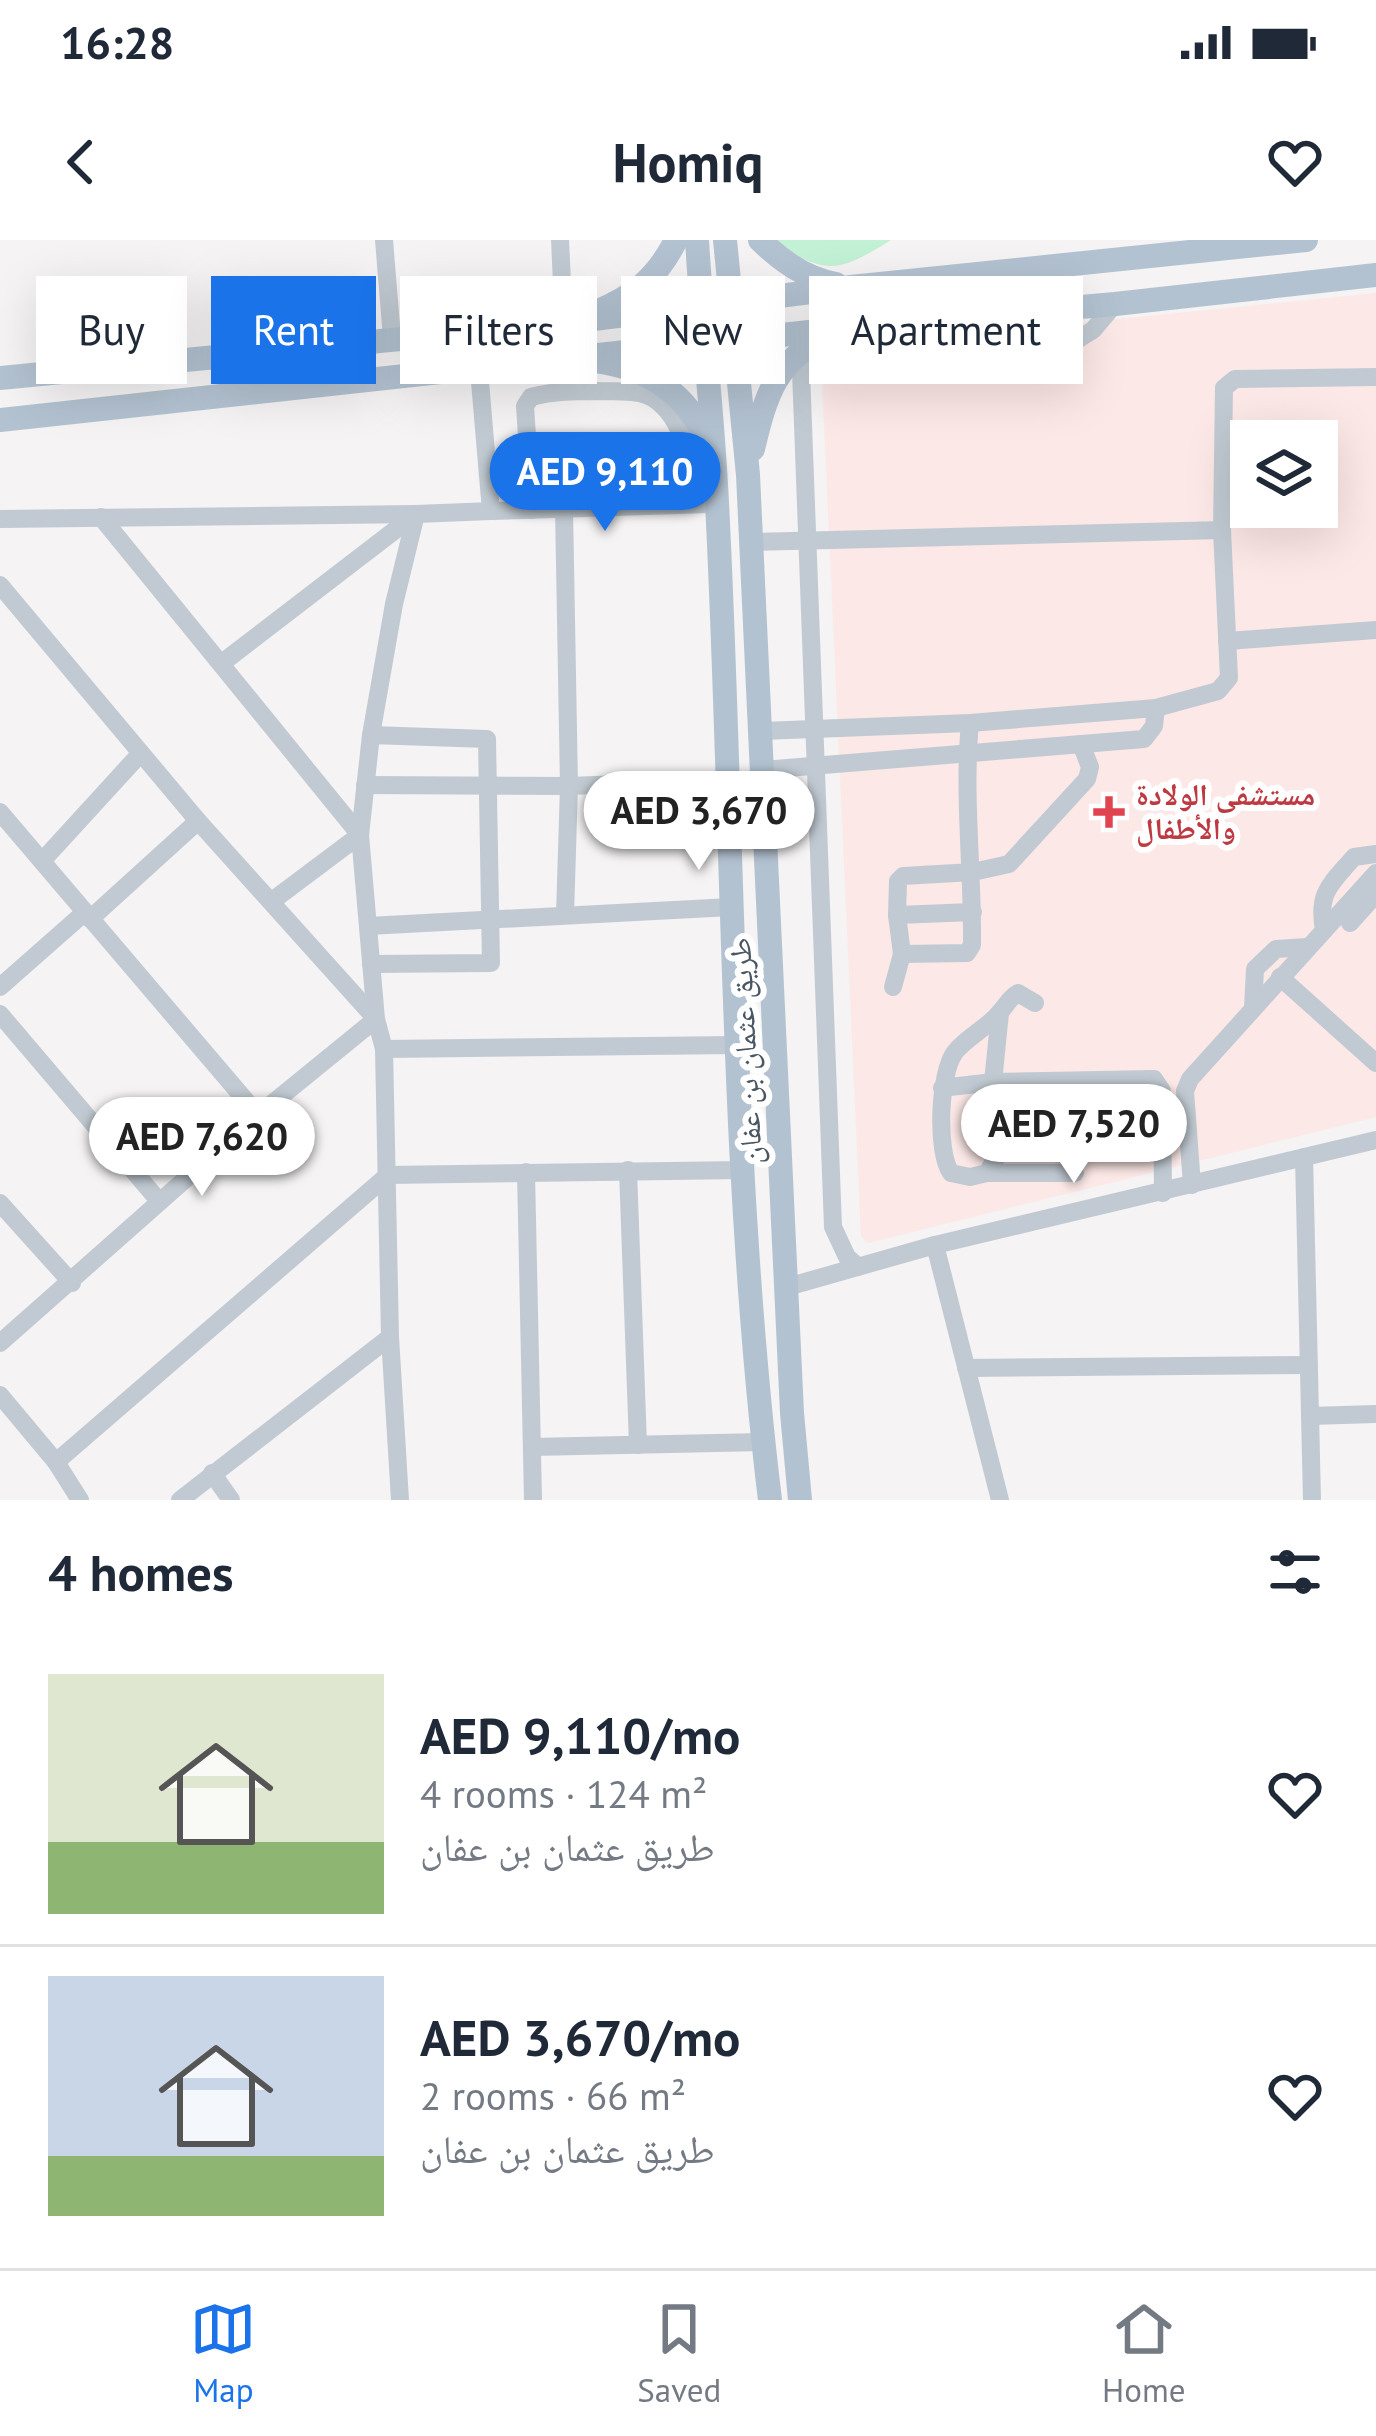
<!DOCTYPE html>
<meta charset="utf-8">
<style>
:root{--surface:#fff;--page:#f2f2f3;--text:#1f2937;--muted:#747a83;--line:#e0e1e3;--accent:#1a73e8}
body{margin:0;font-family:"PT Sans","Noto Naskh Arabic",sans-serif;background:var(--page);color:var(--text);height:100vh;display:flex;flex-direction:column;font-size:45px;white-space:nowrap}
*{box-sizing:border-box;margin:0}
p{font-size:39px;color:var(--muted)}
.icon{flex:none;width:66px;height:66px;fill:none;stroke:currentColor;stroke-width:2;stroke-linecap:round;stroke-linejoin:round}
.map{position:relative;height:1260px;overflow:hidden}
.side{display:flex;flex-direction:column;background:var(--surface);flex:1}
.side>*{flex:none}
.top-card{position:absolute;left:36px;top:36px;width:1305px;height:108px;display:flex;gap:24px}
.fabs{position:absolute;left:1230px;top:180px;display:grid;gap:24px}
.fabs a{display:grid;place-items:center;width:108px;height:108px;border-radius:0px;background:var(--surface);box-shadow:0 12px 48px #0002;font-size:60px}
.price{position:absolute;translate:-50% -102px;padding:0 27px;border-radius:42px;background:#fff;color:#222;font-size:39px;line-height:78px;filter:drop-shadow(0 3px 6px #0008)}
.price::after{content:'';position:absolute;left:50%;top:72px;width:36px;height:27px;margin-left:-18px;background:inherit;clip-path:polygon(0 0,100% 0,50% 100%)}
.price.selected{background:var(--accent);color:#fff}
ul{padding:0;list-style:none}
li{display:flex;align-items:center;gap:36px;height:300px;padding:0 48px}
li+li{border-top:3px solid var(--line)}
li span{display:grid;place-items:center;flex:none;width:336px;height:240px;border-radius:0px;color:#555}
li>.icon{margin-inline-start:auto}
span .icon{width:144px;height:144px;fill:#fffc;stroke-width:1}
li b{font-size:51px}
h2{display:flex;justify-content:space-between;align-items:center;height:144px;padding:0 48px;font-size:51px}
.pill{padding:0 42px;border-radius:0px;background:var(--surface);box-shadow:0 12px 48px #0002;font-size:42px;line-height:108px}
.pill.selected{background:var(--accent);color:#fff}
.status{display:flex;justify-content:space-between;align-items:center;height:84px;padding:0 60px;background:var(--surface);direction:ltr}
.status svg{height:33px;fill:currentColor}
header{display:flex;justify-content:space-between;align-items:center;height:156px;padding:0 48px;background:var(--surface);font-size:54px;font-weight:600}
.dock{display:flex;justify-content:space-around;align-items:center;height:168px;border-top:3px solid var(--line);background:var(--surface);font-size:33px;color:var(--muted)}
.dock a{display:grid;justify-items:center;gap:6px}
.dock .selected{color:var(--accent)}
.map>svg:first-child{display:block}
.medical{fill:#fce8e6;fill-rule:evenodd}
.green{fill:#c3f1d5}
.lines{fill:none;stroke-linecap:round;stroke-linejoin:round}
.minor{stroke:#c1cad2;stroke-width:18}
.major{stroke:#b3c2d1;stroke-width:24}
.health-dot{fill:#e0444e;stroke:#fff;stroke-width:4.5}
.labels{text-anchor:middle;stroke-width:12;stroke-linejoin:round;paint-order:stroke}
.health-label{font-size:30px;font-weight:bold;fill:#be3a42;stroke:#fff;text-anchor:start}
.street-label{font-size:30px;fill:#4a5661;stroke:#fff}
</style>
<div class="status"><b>16:28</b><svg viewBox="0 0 49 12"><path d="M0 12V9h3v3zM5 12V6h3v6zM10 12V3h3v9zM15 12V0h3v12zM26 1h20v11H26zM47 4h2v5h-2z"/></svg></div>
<header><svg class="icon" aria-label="back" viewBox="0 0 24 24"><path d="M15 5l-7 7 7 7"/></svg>Homiq<svg class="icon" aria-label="heart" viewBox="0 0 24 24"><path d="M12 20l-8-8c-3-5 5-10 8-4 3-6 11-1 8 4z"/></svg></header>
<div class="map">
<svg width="1376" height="1260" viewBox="0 0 1376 1260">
<rect width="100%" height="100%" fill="#f5f3f3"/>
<path class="medical" d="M1376,53v824l-508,126 -7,-7 -40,-879 8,-9zM1251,201h66v66h-66z"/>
<path class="green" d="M769,0h122c-57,36 -66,33 -122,0z"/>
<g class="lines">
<g class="minor">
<path d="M384,0l8,98"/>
<path d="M545,85l17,-42 -2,-43"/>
<path d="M966,105l108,-3 19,-12 22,-26"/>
<path d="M806,106l-5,25 32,856 14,30 11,10"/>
<path d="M564,268l5,278 -4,129"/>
<path d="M532,270l-7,-104 6,-9c23,-6 43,-6 67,-6 15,1 34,-1 48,4 38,15 46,74 52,109"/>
<path d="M491,271l217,-7"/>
<path d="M101,277l259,318 -88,66"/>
<path d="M0,279l416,-5"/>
<path d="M751,302l471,-12 2,-142 11,-9 141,-2"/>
<path d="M0,345l198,236 178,198 -118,96 -258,228"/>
<path d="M1227,401l149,-11"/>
<path d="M222,423l194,-149"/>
<path d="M1156,468l62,-17 11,-13 -7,-148"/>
<path d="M970,483c-7,73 3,149 2,222l-5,8 -65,1 -5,-39 1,-34 5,-5 70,-4 36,-8 78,-85 3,-12 -9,-23"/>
<path d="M760,491l210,-8 186,-15 -2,18 -10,13 -382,31"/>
<path d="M365,545l204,1 156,-6"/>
<path d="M0,572l258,303"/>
<path d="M44,619l96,-105"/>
<path d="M897,675l76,-3"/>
<path d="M90,679l108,-98"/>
<path d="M1350,683l26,-29"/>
<path d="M368,686l363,-19"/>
<path d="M1324,690c-7,-38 7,-46 30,-73l22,-3"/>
<path d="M371,724l120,-1 -4,-224 -116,-4"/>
<path d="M1280,737l96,86"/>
<path d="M0,747l84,-74"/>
<path d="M893,747l9,-33"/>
<path d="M1253,768l2,-39 21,-20 31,-2"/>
<path d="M1000,773l-7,69 161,-3 8,12 1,102"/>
<path d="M0,774l159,187"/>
<path d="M384,809l352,-4"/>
<path d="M942,848l51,-6 3,76 -9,15 -17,4 -19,-4c-15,-21 -12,-100 4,-121 12,-15 32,-24 44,-39 8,-8 10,-15 19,-20l17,10"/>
<path d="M1304,917l8,343"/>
<path d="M628,930l10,275"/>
<path d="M526,932l7,328"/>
<path d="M987,933h88"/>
<path d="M1192,945l-7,-94 5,-12 186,-206"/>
<path d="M0,963l72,80"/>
<path d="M935,1005l65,255"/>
<path d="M787,1047l148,-42 441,-105"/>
<path d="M966,1128l342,-3"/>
<path d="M0,1155l56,67 24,38"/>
<path d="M1310,1176l66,-2"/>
<path d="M532,1207l231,-5"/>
<path d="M56,1222l332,-287 355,-5"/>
<path d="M212,1233l19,27"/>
<path d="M180,1260l210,-163"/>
<path d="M400,1260l-10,-163 -6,-288 -8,-30 -16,-184 11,-100 23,-131 22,-90 75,-3 -12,-141"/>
</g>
<g class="major">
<path d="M697,0c5,88 16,175 20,263 17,332 13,666 53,997"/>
<path d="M725,0l23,235 44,938 8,87"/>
<path d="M760,0c21,21 47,39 76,44"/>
<path d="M596,72c38,-16 61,-34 80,-72"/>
<path d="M596,121c51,7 91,32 111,80"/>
<path d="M0,138l545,-53 306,-38 455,-47"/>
<path d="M0,180l864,-94 251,-22 261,-29"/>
<path d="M753,209c13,-55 23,-90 77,-114"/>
</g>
</g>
<path class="health-dot" d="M1103 554h12v12h12v12h-12v12h-12v-12h-12v-12h12z"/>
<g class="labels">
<g class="health-label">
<text x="1136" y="565">مستشفى الولادة<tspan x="1136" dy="34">والأطفال</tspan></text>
</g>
<g class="street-label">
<text transform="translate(746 811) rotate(-93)" y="10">طريق عثمان بن عفان</text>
</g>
</g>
</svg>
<div class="fabs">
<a><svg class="icon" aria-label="layers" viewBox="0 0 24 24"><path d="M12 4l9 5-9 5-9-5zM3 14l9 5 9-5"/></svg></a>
</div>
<b class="price selected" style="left:605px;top:294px">AED 9,110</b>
<b class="price" style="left:699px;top:633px">AED 3,670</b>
<b class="price" style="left:1074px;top:946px">AED 7,520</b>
<b class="price" style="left:202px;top:959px">AED 7,620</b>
<div class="top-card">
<a class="pill">Buy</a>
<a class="pill selected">Rent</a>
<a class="pill">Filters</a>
<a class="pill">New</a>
<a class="pill">Apartment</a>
</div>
</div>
<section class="side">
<h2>4 homes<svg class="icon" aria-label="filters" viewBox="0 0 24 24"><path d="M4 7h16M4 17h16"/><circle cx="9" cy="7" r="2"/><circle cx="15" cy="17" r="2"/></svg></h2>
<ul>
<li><span style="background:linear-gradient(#dfe7d0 70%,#8fb573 0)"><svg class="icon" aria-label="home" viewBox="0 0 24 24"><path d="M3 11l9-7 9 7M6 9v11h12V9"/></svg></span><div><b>AED 9,110/mo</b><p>4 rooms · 124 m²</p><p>طريق عثمان بن عفان</p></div><svg class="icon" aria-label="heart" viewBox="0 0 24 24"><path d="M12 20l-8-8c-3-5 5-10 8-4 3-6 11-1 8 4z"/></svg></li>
<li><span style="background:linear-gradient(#c9d6e8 75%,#8fb573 0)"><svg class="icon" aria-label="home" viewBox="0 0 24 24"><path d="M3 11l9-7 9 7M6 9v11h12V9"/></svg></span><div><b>AED 3,670/mo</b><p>2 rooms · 66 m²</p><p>طريق عثمان بن عفان</p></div><svg class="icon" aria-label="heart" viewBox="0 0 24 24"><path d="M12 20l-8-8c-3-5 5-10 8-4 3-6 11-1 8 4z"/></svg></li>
</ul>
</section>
<nav class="dock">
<a class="selected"><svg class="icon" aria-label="map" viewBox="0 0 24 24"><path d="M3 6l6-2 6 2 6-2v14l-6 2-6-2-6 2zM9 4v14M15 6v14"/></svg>Map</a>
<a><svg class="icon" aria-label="saved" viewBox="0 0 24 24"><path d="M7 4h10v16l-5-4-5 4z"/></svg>Saved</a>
<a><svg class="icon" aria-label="home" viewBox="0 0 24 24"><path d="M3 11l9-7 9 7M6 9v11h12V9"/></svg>Home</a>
</nav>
